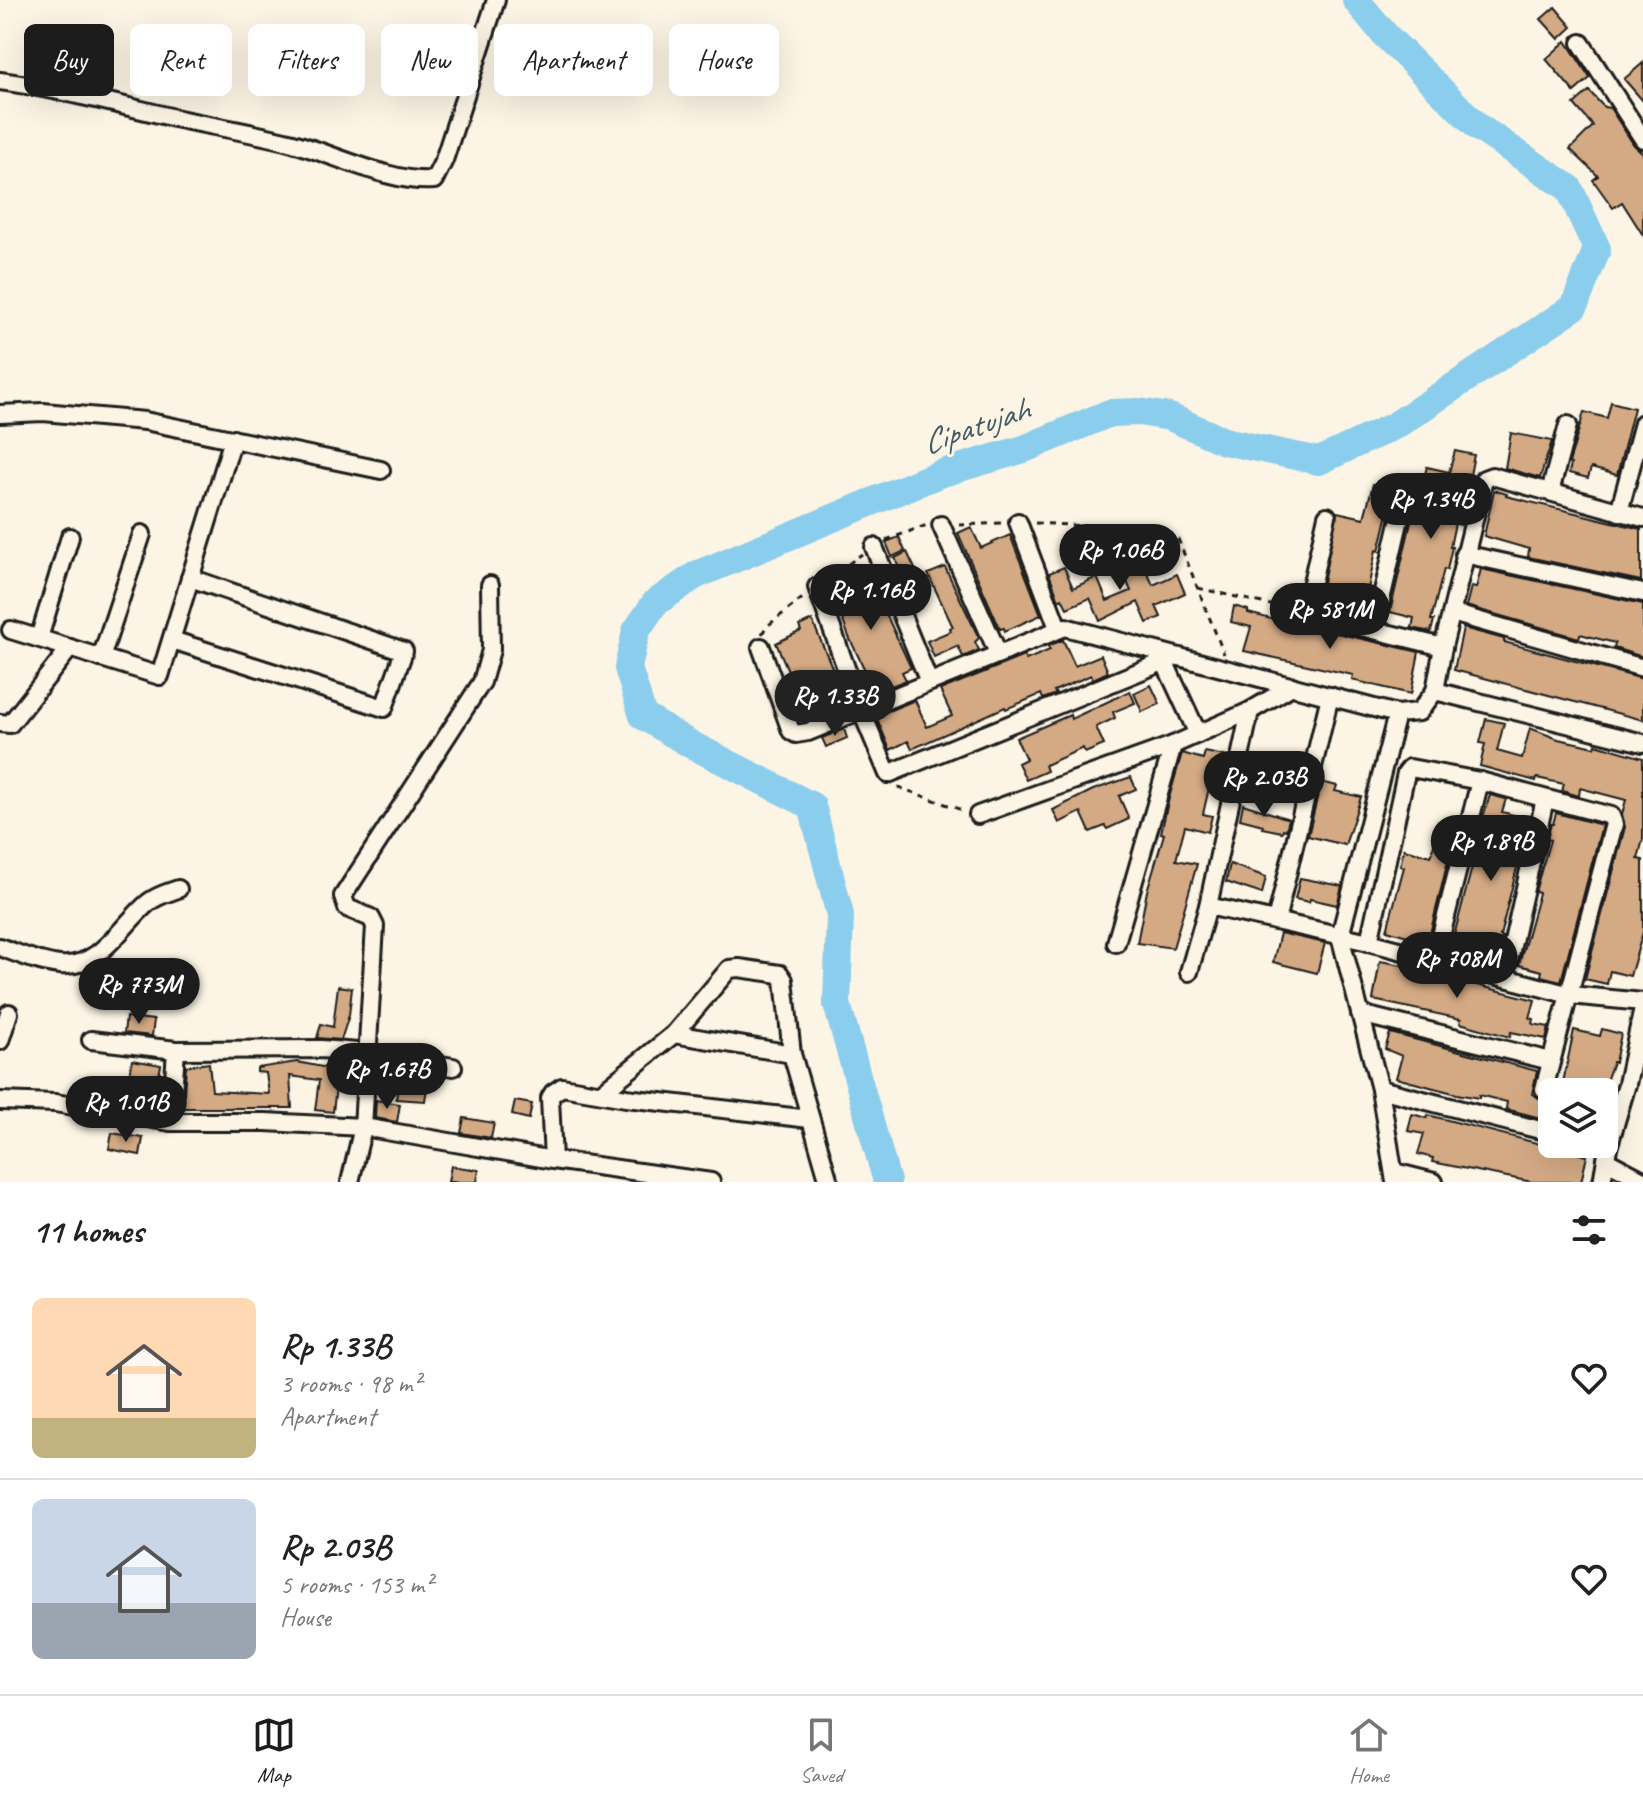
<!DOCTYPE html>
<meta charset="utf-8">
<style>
:root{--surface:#fff;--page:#f6f6f6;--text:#222;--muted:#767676;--line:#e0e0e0;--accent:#1c1c1c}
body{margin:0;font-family:Caveat,sans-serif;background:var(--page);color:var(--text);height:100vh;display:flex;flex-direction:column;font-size:30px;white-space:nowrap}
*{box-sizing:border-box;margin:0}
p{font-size:26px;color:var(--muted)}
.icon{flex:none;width:44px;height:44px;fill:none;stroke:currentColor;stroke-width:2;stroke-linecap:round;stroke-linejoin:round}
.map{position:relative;height:1182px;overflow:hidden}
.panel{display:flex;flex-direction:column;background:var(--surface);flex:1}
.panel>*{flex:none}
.banner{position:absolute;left:24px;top:24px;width:800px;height:72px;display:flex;gap:16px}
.fabs{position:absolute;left:1538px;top:1078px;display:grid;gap:16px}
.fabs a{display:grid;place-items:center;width:80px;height:80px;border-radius:12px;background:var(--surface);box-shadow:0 8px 32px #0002;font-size:40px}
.price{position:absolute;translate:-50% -68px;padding:0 18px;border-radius:28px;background:var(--accent);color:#fff;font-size:26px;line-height:52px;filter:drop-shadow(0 2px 4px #0008)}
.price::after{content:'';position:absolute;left:50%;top:48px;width:24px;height:18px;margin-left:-12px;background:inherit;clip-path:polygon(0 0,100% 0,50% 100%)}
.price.selected{background:#222;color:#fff}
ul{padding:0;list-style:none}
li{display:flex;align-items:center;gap:24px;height:200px;padding:0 32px}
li+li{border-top:2px solid var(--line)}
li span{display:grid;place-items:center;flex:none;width:224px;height:160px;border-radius:12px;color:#555}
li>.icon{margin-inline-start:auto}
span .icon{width:96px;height:96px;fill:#fffc;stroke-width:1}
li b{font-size:34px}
h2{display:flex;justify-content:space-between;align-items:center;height:96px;padding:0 32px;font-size:34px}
.pill{padding:0 28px;border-radius:12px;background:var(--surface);box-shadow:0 8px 32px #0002;font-size:28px;line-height:72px}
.pill.selected{background:var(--accent);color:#fff}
.tab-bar{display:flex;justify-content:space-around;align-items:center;height:112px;border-top:2px solid var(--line);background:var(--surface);font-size:22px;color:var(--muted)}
.tab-bar a{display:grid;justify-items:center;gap:4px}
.tab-bar .selected{color:var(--accent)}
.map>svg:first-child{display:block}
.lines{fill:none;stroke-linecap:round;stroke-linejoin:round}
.river{stroke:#8bcdec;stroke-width:28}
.building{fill:#d4aa85;stroke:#1c1c1c;stroke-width:2}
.minor-casing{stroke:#1c1c1c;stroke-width:22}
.path{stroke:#1c1c1c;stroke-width:3;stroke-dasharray:6 6;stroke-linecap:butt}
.minor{stroke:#fcf5e5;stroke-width:16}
.labels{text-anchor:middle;stroke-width:6;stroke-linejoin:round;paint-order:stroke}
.water-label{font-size:34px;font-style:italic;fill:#435a65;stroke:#fcf5e5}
</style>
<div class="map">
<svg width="1643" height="1182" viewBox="0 0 1643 1182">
<rect width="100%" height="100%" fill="#fcf5e5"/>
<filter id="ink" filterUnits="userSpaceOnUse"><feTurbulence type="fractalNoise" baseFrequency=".0125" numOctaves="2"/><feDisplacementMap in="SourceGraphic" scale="16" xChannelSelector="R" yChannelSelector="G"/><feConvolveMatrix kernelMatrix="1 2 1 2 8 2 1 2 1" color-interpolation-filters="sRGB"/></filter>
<g filter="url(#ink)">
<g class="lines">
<path class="river" d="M887,1182l-50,-178 3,-89 -28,-109 -122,-62 -47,-28 -15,-48 8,-37 19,-28 41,-28 243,-101 85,-25 86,-36 29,-1 31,5 54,24 95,20 77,-36 178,-118 23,-58 -28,-61 -91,-61 -92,-91 -30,-36"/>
</g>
<g class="building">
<path d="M1555,7l17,20 -13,12 -18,-20z"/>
<path d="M1566,41l24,37 -16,14 -28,-33z"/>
<path d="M1643,63v38l-19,-22z"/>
<path d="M1589,91l15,16 6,1 24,37 9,8v82l-21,-33 -9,6 -20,-28 5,-4 -28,-27 23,-23 -19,-22z"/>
<path d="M1611,402l23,6 -17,67 -26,-7 -3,10 -19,-5 2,-9 -2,-1 15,-51 23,6z"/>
<path d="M1511,433l41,8 -12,37 -35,-10z"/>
<path d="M1455,451l19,4 -14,70 -5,-2 -5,24h2l-2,9 -3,14 -3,-1 -13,51h3l-3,12 -19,-4 2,-10 -24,-6 22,-94 15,-51 22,5z"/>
<path d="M1373,484l21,5 -15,62 -3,-1 -13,63 -44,-10 18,-91 27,6z"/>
<path d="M1494,490l13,4 -1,2 135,33v52l-113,-24 1,-8 -45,-13z"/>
<path d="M971,527l10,21 29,-13 31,80 -36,16 -1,-3 -4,1 -42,-96z"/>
<path d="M899,537l6,14 -13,6 -6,-15z"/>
<path d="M907,552l10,21 -13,5 -9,-20z"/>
<path d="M1140,557l13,28 24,-11 8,19 -29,13 5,11 -14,6 -9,-21 -38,19 -10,-23 -23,10 -5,-10 -3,2 -10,-27 15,-6 9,21 24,-11 10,24 24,-10 -11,-25z"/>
<path d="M945,567l34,71 -4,4 4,8 -16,7 -5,-11 -24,11 -7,-16 24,-10 -1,-3 3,-1 -25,-53z"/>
<path d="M1481,569l162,35v53l-29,-9 1,-5 -35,-9 -1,4 -113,-32 5,-19 5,1z"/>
<path d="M868,575l43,93 -9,4 4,8 -17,7 -4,-8 -13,6 -23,-48 -17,-46z"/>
<path d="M1234,606l14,4v3l43,11 1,-4 18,7 109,25 -8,42 -59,-14 1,-5 -109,-24 7,-24 -20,-5z"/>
<path d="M812,620l31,73 -25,12 2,3 -13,6 -31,-71 25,-12 -2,-5z"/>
<path d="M1463,628l41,11v3l139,37v41l-189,-50z"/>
<path d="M1063,640l12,26 26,-11 7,17 -15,7 -2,-4 -37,16 2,3 -13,5 -2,-5 -35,15 -1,-2 -93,42 -4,-8 -18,9 -14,-34 39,-16 12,27 25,-11 -12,-26 84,-34 2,4 24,-10 -2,-4z"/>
<path d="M1151,685l9,19 -18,8 -8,-19z"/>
<path d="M1130,691l5,12 -22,9 2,6 -19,9 8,18 -19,8 -2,-5 -38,17 2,6 -21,9 -8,-17 8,-4 -10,-21 54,-23 1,4z"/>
<path d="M1486,719l18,4 -7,28 25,7 8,-30 28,11 37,8 1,-3 47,14v81l-5,20 5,1v72l-13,44 -20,-5 -3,13 -22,-5 40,-152 -3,-13 4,-14 -46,-12 -1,8 -17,-5 2,-7 -27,-6 -1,3 -56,-15 5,-22 -5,-1z"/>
<path d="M844,729l3,9 -21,9 -4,-9z"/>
<path d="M1205,752l19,4 -5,21 -7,-2 -9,39 9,2 -4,16 -23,-6 -9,34 21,4 -24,84 -36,-5 10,-52 17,-57 -3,-1 8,-35 13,-45 21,6z"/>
<path d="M1131,777l5,12 -17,7 10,23 -22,10 -2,-3 -15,6 -9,-20 -22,11 -6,-13 40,-20z"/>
<path d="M1321,782l16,4 -2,5 26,6 -16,48 -37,-9z"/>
<path d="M1490,795l16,4 -4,13 27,7 -29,117 2,1 -4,23 -3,1 -44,-14 25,-95 3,1 7,-28 -5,-1z"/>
<path d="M1243,804l46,15 -3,11 -3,-1 -1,3 -20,-4 1,-3 -23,-6z"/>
<path d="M1556,813l46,12 -41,156 -20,-5 1,-5 -23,-6 20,-72 -4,-1 15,-52 -3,-1 4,-15h2z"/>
<path d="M1439,824l17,4 -28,114 -41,-12 17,-63 -4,-1 4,-17 27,7z"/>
<path d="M1230,864l36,13 -4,17 -36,-12z"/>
<path d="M1300,878l42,8 -5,19 -27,-6 -1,3 -14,-3z"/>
<path d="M1280,933l45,10 -8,30 -44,-11z"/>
<path d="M1380,961l50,9v2l12,4 93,24 -5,18 4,1 -1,5 16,3 -3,12 -35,-7 -1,5 -50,-14 1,-4 -88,-19z"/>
<path d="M338,986l14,2 -3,27 -8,25 -24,-2 4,-14 12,3z"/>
<path d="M126,1017l28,3 -2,16 -28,-3z"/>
<path d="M1602,1029l19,5 -6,28h-2l-11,30h-41l13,-62 26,6z"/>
<path d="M1390,1033l147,38 -5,23 10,6 10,-2v23l-46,-12 1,-7 -28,-7v3l-22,-4 -61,-16 6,-22 -17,-7z"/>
<path d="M132,1060l29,5 -8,43 -29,-5z"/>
<path d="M297,1062l41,8 -5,42 -18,-2 4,-30 -29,-4 2,32h-109l3,-42 23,-3 3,28 57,3 -3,-21 -9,-1v-4z"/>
<path d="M398,1084l29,3 -2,14 -29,-2z"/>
<path d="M376,1100l24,4 -3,18 -22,-4z"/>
<path d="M515,1101l17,3 -3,15 -17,-4z"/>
<path d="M1412,1114l15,4 1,-3 159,41 -6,26h-49l-100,-20 1,-4 -15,-4 6,-20 -16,-3z"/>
<path d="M464,1118l30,5 -3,15 -30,-5z"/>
<path d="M112,1133l31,5 -3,17 -31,-6z"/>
<path d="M451,1166l28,4 -2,12h-29z"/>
</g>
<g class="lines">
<defs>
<g id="minor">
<path d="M1581,43l62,96"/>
<path d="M0,81c61,8 120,24 179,38 38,8 76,14 114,24 40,11 101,41 141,37l10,-20 52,-160"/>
<path d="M0,414l43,-2 102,9 236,49"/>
<path d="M1550,492l18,-67"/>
<path d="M1619,512l24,-89"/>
<path d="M1327,516l-22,97 138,34"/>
<path d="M1018,522l40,106"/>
<path d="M941,525l57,128"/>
<path d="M874,547l55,135"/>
<path d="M1464,554l179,39"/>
<path d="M817,587l44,123 27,64 287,-117"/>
<path d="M1452,613l191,55"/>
<path d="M11,630l149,46 73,-237"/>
<path d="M1374,630l32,-138"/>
<path d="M39,638l31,-101"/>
<path d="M172,640l212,68 20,-57 -214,-73"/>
<path d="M761,647l30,84 5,3 12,-2 257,-105 332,87 22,-2 16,-21 208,52"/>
<path d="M101,658l41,-124"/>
<path d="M1164,661l34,73"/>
<path d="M1435,691l8,-44 41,-168 8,-3 151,42"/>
<path d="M0,723l10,1 60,-76"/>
<path d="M978,815l195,-70 77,-34 42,-25"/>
<path d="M1208,906l161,36 201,53 73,7"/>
<path d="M1276,921l54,-225"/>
<path d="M1369,942l37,-169 4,-5 70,13 131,35 3,8 -70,265"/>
<path d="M1116,943l57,-198"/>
<path d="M0,947c19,7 40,16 60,18 40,4 62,-41 89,-63 9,-7 18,-9 29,-13"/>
<path d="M1435,960l45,-179"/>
<path d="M1189,972l19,-66 42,-195"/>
<path d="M1505,977l40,-178"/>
<path d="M1360,1014l191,47"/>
<path d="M674,1034l118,20"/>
<path d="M91,1040l85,10 145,-1 48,4 84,14"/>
<path d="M0,1041l9,-28"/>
<path d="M1380,1089l172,44"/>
<path d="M601,1093l73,-59 55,-65 10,-1 41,6 4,6 8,74 37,128"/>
<path d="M0,1101l55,2 116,19h94l98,5 190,33 158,22"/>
<path d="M171,1122l5,-72"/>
<path d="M553,1160l-3,-62 3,-5 9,-6 64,11 184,21"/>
<path d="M1607,1161l36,19"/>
<path d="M1394,1172l40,10"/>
<path d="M350,1182l13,-55 12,-201 -4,-8 -24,-10 -4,-12 139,-214 9,-32 -1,-65"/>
<path d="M1395,1182l-15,-93 -40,-153 57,-222"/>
<path d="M1602,1182l6,-34 19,-64 16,-76"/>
</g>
</defs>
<use href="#minor" class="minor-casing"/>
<g class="path">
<path d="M1035,523l65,4 78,12 46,115"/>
<path d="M959,525l44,-2"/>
<path d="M886,540l41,-15"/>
<path d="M829,578l33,-24"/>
<path d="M1198,588l94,22"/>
<path d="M762,634l4,-7 38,-30"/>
<path d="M898,787l64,23"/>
</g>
<use href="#minor" class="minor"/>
</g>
</g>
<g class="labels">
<g class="water-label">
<text transform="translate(975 425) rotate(-19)" y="12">Cipatujah</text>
</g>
</g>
</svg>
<div class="fabs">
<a><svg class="icon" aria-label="layers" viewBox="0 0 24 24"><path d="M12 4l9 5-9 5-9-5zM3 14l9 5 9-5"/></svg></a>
</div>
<b class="price" style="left:1431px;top:541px">Rp 1.34B</b>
<b class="price" style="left:1120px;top:592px">Rp 1.06B</b>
<b class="price" style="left:871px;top:632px">Rp 1.16B</b>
<b class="price" style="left:1330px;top:651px">Rp 581M</b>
<b class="price selected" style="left:835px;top:738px">Rp 1.33B</b>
<b class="price" style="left:1264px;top:819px">Rp 2.03B</b>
<b class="price" style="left:1491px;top:883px">Rp 1.89B</b>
<b class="price" style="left:1457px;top:1000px">Rp 708M</b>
<b class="price" style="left:139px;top:1026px">Rp 773M</b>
<b class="price" style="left:387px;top:1111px">Rp 1.67B</b>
<b class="price" style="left:126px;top:1144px">Rp 1.01B</b>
<div class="banner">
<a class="pill selected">Buy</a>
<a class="pill">Rent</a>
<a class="pill">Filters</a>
<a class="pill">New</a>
<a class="pill">Apartment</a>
<a class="pill">House</a>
</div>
</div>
<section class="panel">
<h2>11 homes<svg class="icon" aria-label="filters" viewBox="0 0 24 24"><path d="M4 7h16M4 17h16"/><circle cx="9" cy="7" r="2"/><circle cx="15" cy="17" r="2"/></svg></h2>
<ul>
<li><span style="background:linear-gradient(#ffd9b3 75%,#c2b280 0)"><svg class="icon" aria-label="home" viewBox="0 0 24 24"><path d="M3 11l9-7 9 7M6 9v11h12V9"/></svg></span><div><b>Rp 1.33B</b><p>3 rooms · 98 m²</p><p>Apartment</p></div><svg class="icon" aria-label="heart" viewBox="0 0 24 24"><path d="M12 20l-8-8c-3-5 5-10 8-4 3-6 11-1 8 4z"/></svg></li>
<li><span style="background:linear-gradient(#c9d6e8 65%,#9aa5b1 0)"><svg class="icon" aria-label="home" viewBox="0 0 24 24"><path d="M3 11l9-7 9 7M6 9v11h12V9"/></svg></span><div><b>Rp 2.03B</b><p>5 rooms · 153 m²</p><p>House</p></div><svg class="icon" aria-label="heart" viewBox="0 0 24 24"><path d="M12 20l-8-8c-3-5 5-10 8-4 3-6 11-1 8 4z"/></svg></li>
</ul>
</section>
<nav class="tab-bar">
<a class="selected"><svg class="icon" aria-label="map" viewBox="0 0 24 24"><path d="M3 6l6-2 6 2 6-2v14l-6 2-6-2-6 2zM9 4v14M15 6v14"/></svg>Map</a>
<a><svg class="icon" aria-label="saved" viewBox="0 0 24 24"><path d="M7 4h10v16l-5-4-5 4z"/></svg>Saved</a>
<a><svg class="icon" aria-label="home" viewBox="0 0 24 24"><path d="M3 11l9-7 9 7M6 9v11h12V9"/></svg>Home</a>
</nav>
